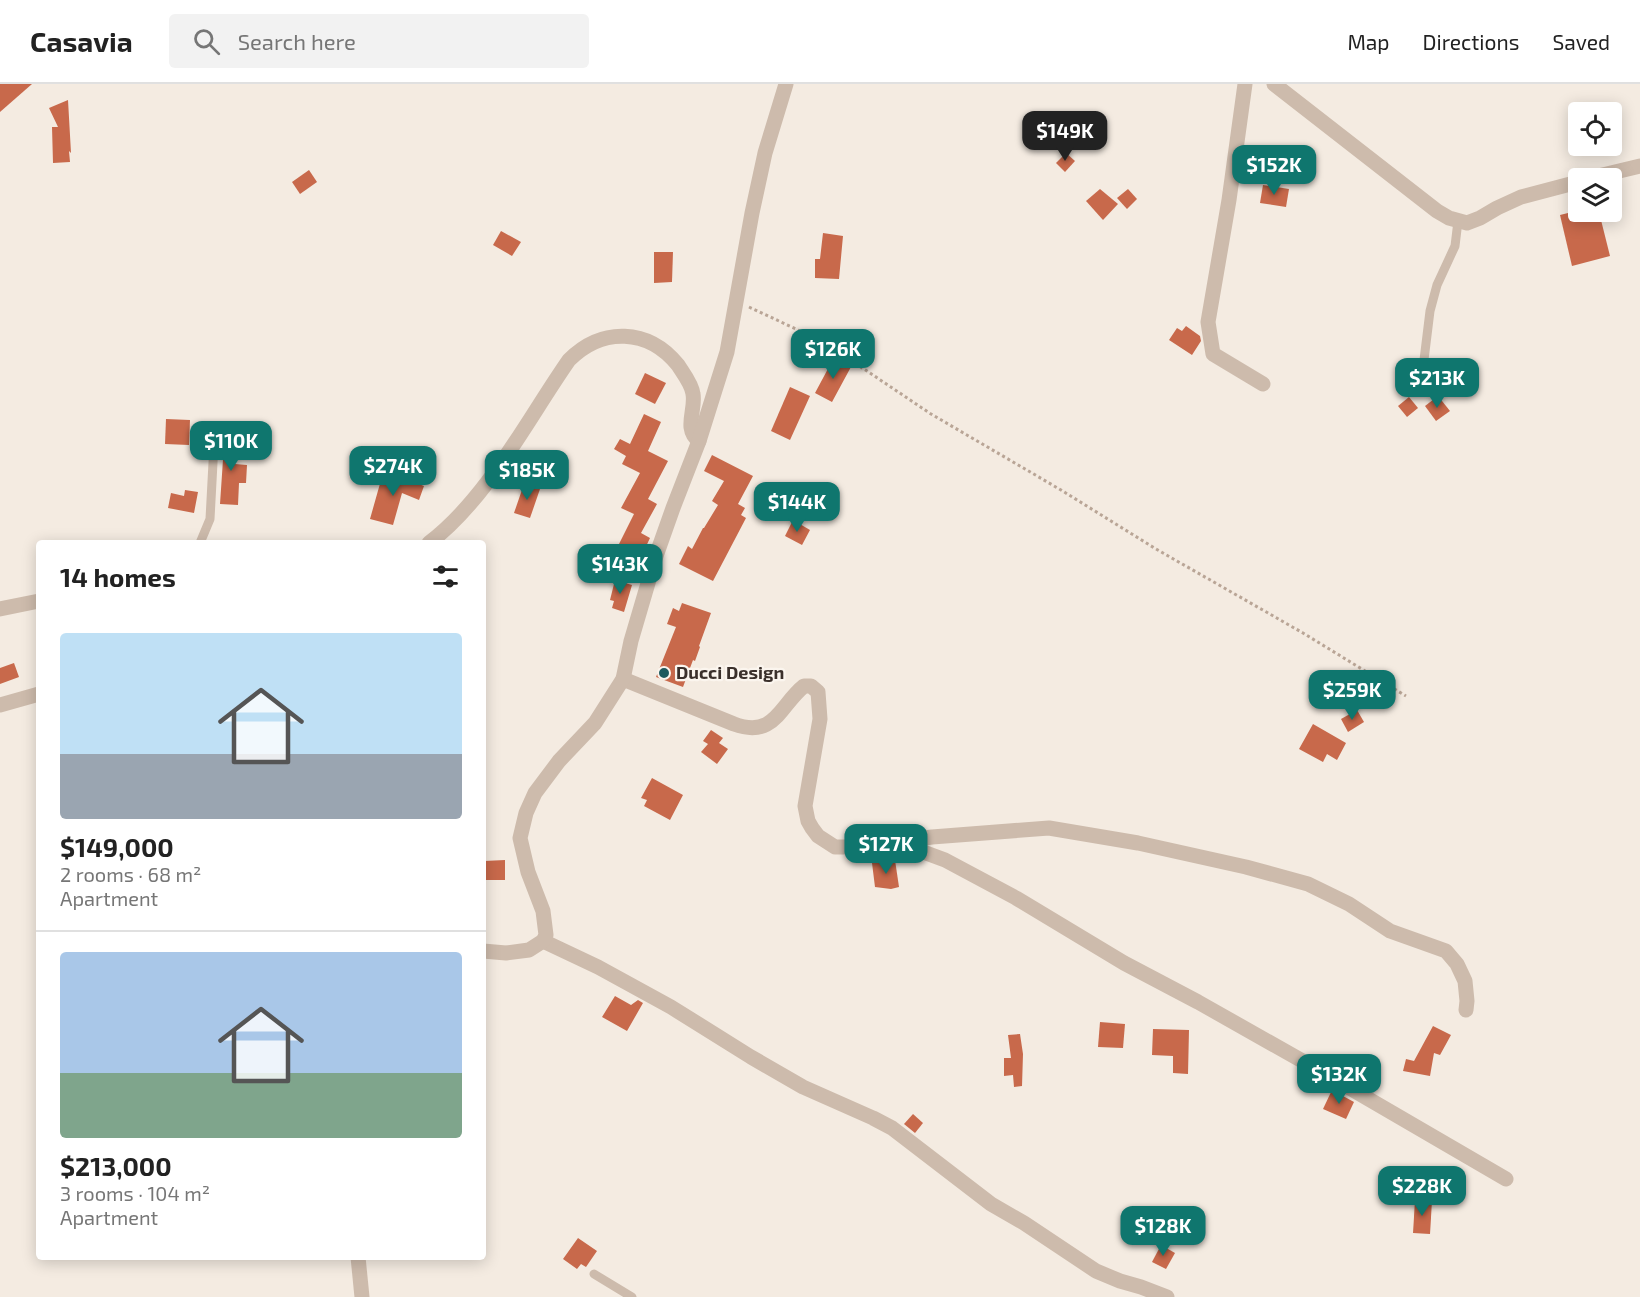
<!DOCTYPE html>
<meta charset="utf-8">
<style>
:root{--surface:#fff;--page:#f2f2f2;--text:#222;--muted:#767676;--line:#e0e0e0;--accent:#0f766e}
body{margin:0;font-family:"Exo 2",sans-serif;background:var(--page);color:var(--text);height:100vh;display:flex;flex-direction:column;font-size:22px;white-space:nowrap}
*{box-sizing:border-box;margin:0}
p{font-size:20px;color:var(--muted)}
.icon{flex:none;width:33px;height:33px;fill:none;stroke:currentColor;stroke-width:2;stroke-linecap:round;stroke-linejoin:round}
.map{position:relative;flex:1;overflow:hidden}
.drawer{position:absolute;left:36px;top:456px;width:450px;height:720px;display:flex;flex-direction:column;background:var(--surface);border-radius:6px;box-shadow:0 3px 15px #0003}
.drawer>*{flex:none}
.fabs{position:absolute;left:1568px;top:18px;display:grid;gap:12px}
.fabs a{display:grid;place-items:center;width:54px;height:54px;border-radius:6px;background:var(--surface);box-shadow:0 3px 15px #0003;font-size:30px}
.price{position:absolute;translate:-50% -51px;padding:0 14px;border-radius:12px;background:var(--accent);color:#fff;font-size:20px;line-height:39px;filter:drop-shadow(0 2px 3px #0008)}
.price::after{content:'';position:absolute;left:50%;top:36px;width:18px;height:14px;margin-left:-9px;background:inherit;clip-path:polygon(0 0,100% 0,50% 100%)}
.price.active{background:#222;color:#fff}
ul{padding:0;list-style:none}
li{display:grid;align-content:center;gap:12px;height:318px;padding:0 24px}
li+li{border-top:2px solid var(--line)}
li span{display:grid;place-items:center;height:186px;border-radius:6px;color:#555}
li>.icon{margin-inline-start:auto}
span .icon{width:108px;height:108px;fill:#fffc;stroke-width:1}
li b{font-size:26px}
h2{display:flex;justify-content:space-between;align-items:center;height:72px;padding:0 24px;font-size:26px}
header{display:flex;align-items:center;gap:36px;box-sizing:border-box;height:84px;padding:0 30px;background:var(--surface);border-bottom:2px solid var(--line)}
header strong{font-size:28px}
nav{display:flex;gap:33px;margin-inline-start:auto;font-size:21px}
.search{width:420px;height:54px;background:var(--page);display:flex;align-items:center;gap:15px;box-sizing:border-box;padding:0 21px;border-radius:6px;color:var(--muted);font-size:22px}
.map>svg:first-child{display:block}
.building{fill:#c8694b}
.lines{fill:none;stroke-linecap:round;stroke-linejoin:round}
.path{stroke:#b9a596;stroke-width:3;stroke-dasharray:3 3;stroke-linecap:butt}
.service{stroke:#cdbbac;stroke-width:9}
.minor{stroke:#cdbbac;stroke-width:15}
.poi-dot{fill:#1f5a5e;stroke:#fbf5ee;stroke-width:2}
.labels{text-anchor:middle;stroke-width:4.5;stroke-linejoin:round;paint-order:stroke}
.poi-label{font-size:18px;font-weight:bold;fill:#3b302b;stroke:#fbf5ee;text-anchor:start}
</style>
<header>
<strong>Casavia</strong>
<div class="search"><svg class="icon" aria-label="search" viewBox="0 0 24 24"><circle cx="10" cy="10" r="6"/><path d="M15 15l6 6"/></svg>Search here</div>
<nav><a>Map</a><a>Directions</a><a>Saved</a></nav>
</header>
<div class="map">
<svg width="1640" height="1213" viewBox="0 0 1640 1213">
<rect width="100%" height="100%" fill="#f4ebe1"/>
<g class="building">
<path d="M0,0h32l-32,28z"/>
<path d="M68,16l3,53 -2,-2 1,11 -17,1 -1,-36h6l-9,-19z"/>
<path d="M1066,69l9,8 -10,11 -9,-9z"/>
<path d="M309,86l8,12 -17,12 -8,-12z"/>
<path d="M1263,101l26,4 -3,18 -26,-4z"/>
<path d="M1100,105l18,15 -15,16 -17,-19z"/>
<path d="M1128,105l9,10 -10,10 -10,-11z"/>
<path d="M1572,128h27l11,44 -38,10 -12,-51z"/>
<path d="M501,147l20,11 -9,14 -19,-11z"/>
<path d="M823,149l20,3 -4,43 -24,-1v-19h5z"/>
<path d="M654,168h19l-1,30 -18,1z"/>
<path d="M1186,242l14,10 1,5 -9,14 -23,-15 8,-12 5,3z"/>
<path d="M838,274l14,7 -20,37 -17,-9 15,-28 3,2z"/>
<path d="M645,289l21,10 -11,21 -20,-10z"/>
<path d="M790,303l20,9 -20,44 -19,-9z"/>
<path d="M1438,312l12,15 -14,10 -11,-15z"/>
<path d="M1409,313l9,11 -11,9 -9,-11z"/>
<path d="M644,330l17,8 -13,29 20,10 -20,38 9,5 -16,29 9,5 -9,19 -23,-11 16,-32 -13,-6 19,-35 -18,-9 4,-8 -12,-7 6,-10 10,5z"/>
<path d="M166,335l24,1 -1,25 -24,-1z"/>
<path d="M225,346h9l1,34 12,1 -1,18h-7l-1,22 -18,-1z"/>
<path d="M712,371l41,21 -15,28 7,4 -4,7 5,3 -33,63 -34,-17 9,-18 4,3 11,-21h1l14,-23 -6,-4 12,-20 -20,-10z"/>
<path d="M383,389l28,8 13,5 -5,14 -17,-7 -9,32 -23,-6z"/>
<path d="M524,400l16,5 -10,29 -16,-5z"/>
<path d="M185,406l13,2 -4,21 -26,-5 3,-15 13,3z"/>
<path d="M793,436l17,10 -8,15 -17,-9z"/>
<path d="M615,496l17,5 -8,27 -12,-4 2,-7 -4,-1z"/>
<path d="M682,519l29,10 -12,33 1,1 -5,14 -2,-1 -10,27 -27,-10 20,-50 -9,-3 6,-16 6,3z"/>
<path d="M14,579l5,14 -19,7v-16z"/>
<path d="M1357,626l7,12 -16,10 -7,-13z"/>
<path d="M1313,640l33,19 -9,17 -10,-6 -4,8 -24,-13z"/>
<path d="M711,646l12,8 -4,5 9,6 -11,15 -16,-12 7,-8 -5,-3z"/>
<path d="M652,694l31,17 -13,25 -26,-14 3,-6 -6,-2z"/>
<path d="M505,776v20h-21v-19z"/>
<path d="M895,776l4,27 -8,2 -16,-2 -3,-24z"/>
<path d="M615,912l16,9 7,-5 5,3 -16,28 -25,-14z"/>
<path d="M1100,938l25,2 -2,24 -25,-1z"/>
<path d="M1433,942l18,9 -11,20 -6,-2 -4,23 -27,-5 3,-12 8,2z"/>
<path d="M1153,945l36,1 -1,44 -15,-1v-17l-21,-1z"/>
<path d="M1020,950l3,20 -1,32 -8,1 -1,-12 -9,1v-18h7l-3,-23z"/>
<path d="M1332,1006l22,12 -8,17 -23,-10z"/>
<path d="M913,1030l10,9 -8,10 -11,-9z"/>
<path d="M1415,1116l17,1 -2,33 -17,-1z"/>
<path d="M578,1154l19,13 -11,16 -5,-3 -4,5 -14,-10z"/>
<path d="M1161,1161l14,8 -9,16 -14,-7z"/>
</g>
<g class="lines">
<path class="path" d="M749,223l47,22 68,40 67,45 130,76 95,59 147,84 103,63"/>
<g class="service">
<path d="M1422,292l8,-65 7,-26 18,-39 3,-25"/>
<path d="M200,459l10,-24 4,-75"/>
<path d="M594,1190l38,23"/>
</g>
<g class="minor">
<path d="M1245,0l-16,116 -21,122 5,32 50,30"/>
<path d="M1274,0l163,127 12,7 18,5 13,-5 17,-10 24,-11 57,-15"/>
<path d="M1590,94l50,-12"/>
<path d="M429,459c59,-45 98,-123 140,-183 33,-33 79,-32 109,5 5,8 14,19 15,29 3,16 -10,35 6,47"/>
<path d="M0,525l39,-8"/>
<path d="M623,595l111,45c41,15 46,-19 70,-38h7l7,6 2,27 -15,87 3,15 4,7 6,8 17,11h26l71,-10 117,-9 89,15 108,24 62,17 41,20 41,27 56,20 11,13 8,17 2,20 -1,9"/>
<path d="M0,621l39,-11"/>
<path d="M899,759l46,17 71,38 108,65 74,39 131,74 177,103"/>
<path d="M543,857l55,26 73,40 80,50 52,30 70,31 19,10 99,76 33,19 72,48 24,10 21,6 26,10"/>
<path d="M483,867l23,2 23,-3 14,-9 3,-6 -3,-24 -15,-39 -8,-34 6,-25 9,-20 24,-32 36,-38 28,-44 8,-38 25,-85 17,-48 26,-67 28,-89 25,-139 13,-60 21,-69"/>
<path d="M358,1173l4,40"/>
</g>
</g>
<circle class="poi-dot" cx="664" cy="589" r="6"/>
<g class="labels">
<g class="poi-label">
<text x="676" y="595">Ducci Design</text>
</g>
</g>
</svg>
<div class="fabs">
<a><svg class="icon" aria-label="locate" viewBox="0 0 24 24"><circle cx="12" cy="12" r="6"/><path d="M12 2v4M12 18v4M2 12h4M18 12h4"/></svg></a>
<a><svg class="icon" aria-label="layers" viewBox="0 0 24 24"><path d="M12 4l9 5-9 5-9-5zM3 14l9 5 9-5"/></svg></a>
</div>
<b class="price active" style="left:1065px;top:78px">$149K</b>
<b class="price" style="left:1274px;top:112px">$152K</b>
<b class="price" style="left:833px;top:296px">$126K</b>
<b class="price" style="left:1437px;top:325px">$213K</b>
<b class="price" style="left:231px;top:388px">$110K</b>
<b class="price" style="left:393px;top:413px">$274K</b>
<b class="price" style="left:527px;top:417px">$185K</b>
<b class="price" style="left:797px;top:449px">$144K</b>
<b class="price" style="left:620px;top:511px">$143K</b>
<b class="price" style="left:1352px;top:637px">$259K</b>
<b class="price" style="left:886px;top:791px">$127K</b>
<b class="price" style="left:1339px;top:1021px">$132K</b>
<b class="price" style="left:1422px;top:1133px">$228K</b>
<b class="price" style="left:1163px;top:1173px">$128K</b>
<section class="drawer">
<h2>14 homes<svg class="icon" aria-label="filters" viewBox="0 0 24 24"><path d="M4 7h16M4 17h16"/><circle cx="9" cy="7" r="2"/><circle cx="15" cy="17" r="2"/></svg></h2>
<ul>
<li><span style="background:linear-gradient(#bfe0f5 65%,#9aa5b1 0)"><svg class="icon" aria-label="home" viewBox="0 0 24 24"><path d="M3 11l9-7 9 7M6 9v11h12V9"/></svg></span><div><b>$149,000</b><p>2 rooms · 68 m²</p><p>Apartment</p></div></li>
<li><span style="background:linear-gradient(#a9c7e8 65%,#7fa58c 0)"><svg class="icon" aria-label="home" viewBox="0 0 24 24"><path d="M3 11l9-7 9 7M6 9v11h12V9"/></svg></span><div><b>$213,000</b><p>3 rooms · 104 m²</p><p>Apartment</p></div></li>
</ul>
</section>
</div>
